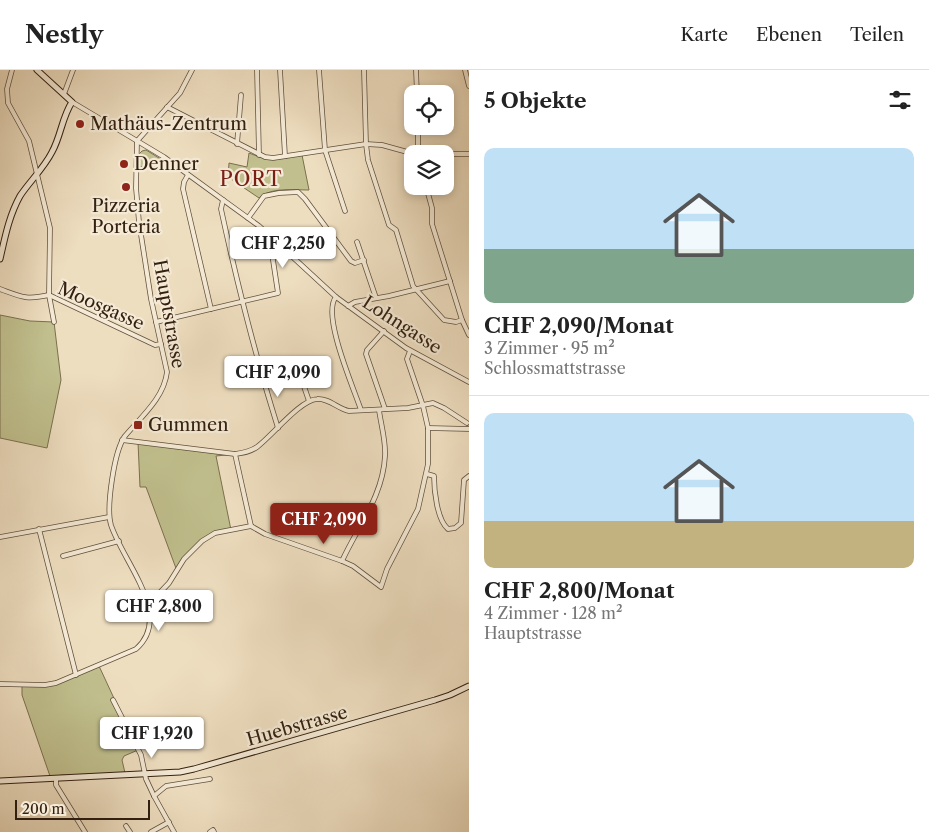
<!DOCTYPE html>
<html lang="de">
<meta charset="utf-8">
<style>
:root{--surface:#fff;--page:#f6f6f6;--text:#222;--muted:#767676;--line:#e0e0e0;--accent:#8f2418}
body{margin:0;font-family:"Libre Caslon Text",serif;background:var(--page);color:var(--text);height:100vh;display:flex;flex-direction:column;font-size:19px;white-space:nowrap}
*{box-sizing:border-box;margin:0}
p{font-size:16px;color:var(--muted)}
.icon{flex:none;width:28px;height:28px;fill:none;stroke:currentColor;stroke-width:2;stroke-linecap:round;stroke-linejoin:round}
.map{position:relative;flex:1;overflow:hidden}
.drawer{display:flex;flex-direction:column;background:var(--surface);width:460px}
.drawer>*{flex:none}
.tools{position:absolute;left:404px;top:15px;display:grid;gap:10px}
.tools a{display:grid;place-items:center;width:50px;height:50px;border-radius:10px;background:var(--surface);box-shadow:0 2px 8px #0003;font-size:25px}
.scale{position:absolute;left:15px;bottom:12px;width:135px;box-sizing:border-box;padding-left:5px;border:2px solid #342010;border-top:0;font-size:14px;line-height:18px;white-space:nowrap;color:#342010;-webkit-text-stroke:4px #f4ead6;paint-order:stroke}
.price{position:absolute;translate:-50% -42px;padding:0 11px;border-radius:5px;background:#fff;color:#222;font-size:16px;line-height:32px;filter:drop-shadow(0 1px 2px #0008)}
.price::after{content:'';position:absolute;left:50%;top:30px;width:15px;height:11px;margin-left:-8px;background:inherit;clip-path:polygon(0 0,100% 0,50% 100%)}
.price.on{background:var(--accent);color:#fff}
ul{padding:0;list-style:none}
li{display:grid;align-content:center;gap:10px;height:265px;padding:0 15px}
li+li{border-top:1px solid var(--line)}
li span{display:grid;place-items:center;height:155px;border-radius:10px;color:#555}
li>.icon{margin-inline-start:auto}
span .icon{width:90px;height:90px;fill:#fffc;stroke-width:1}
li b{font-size:21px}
h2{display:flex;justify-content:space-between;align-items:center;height:60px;padding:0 15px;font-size:21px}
header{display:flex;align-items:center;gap:30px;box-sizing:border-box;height:70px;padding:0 25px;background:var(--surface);border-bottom:1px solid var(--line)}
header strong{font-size:24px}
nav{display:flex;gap:28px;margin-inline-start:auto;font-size:18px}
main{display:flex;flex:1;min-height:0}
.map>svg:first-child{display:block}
.green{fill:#c0bf8d;stroke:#7a704e}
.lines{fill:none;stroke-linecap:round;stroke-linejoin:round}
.minor-casing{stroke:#62503c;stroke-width:5.5}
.secondary-casing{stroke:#342010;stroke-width:7}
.minor{stroke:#f4ead6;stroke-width:4}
.secondary{stroke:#f4ead6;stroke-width:5}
.poi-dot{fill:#8f2418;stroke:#f4ead6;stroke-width:2}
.labels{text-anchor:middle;stroke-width:4.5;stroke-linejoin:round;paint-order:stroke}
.poi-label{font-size:18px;fill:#342010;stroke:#f4ead6;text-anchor:start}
.street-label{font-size:18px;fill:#342010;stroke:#f4ead6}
.quarter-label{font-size:20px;letter-spacing:1px;fill:#7a1f14;stroke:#f4ead6}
</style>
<header>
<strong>Nestly</strong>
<nav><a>Karte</a><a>Ebenen</a><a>Teilen</a></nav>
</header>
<main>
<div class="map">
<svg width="469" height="762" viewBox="0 0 469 762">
<rect width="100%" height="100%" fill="#eedec0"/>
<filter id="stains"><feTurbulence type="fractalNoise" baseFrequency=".004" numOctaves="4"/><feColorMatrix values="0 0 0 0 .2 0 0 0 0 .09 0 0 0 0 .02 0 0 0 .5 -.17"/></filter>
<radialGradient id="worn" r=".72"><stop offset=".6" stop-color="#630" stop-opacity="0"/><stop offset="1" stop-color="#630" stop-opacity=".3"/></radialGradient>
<g class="green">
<path d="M146,80l18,11 -6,9 -19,-4v-12l3,-3z"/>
<path d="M249,83c22,9 30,6 53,2l7,35c-16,0 -38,-3 -50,8l-31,-21 1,-14 18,4z"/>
<path d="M0,245l30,6 24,1 7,58 -14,68 -47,-10z"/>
<path d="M138,372l97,12 -19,2 15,74c-27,6 -40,18 -54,41l-31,-84h-6z"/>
<path d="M99,596l39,84 -14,6 -2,4 3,13 -64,2 -10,4 -29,-84v-9l23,-1z"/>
</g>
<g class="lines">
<defs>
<g id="minor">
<path d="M12,0l-5,19 1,14 21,38 21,87 -1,67 5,27"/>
<path d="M257,0l2,85"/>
<path d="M280,0l5,86"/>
<path d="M319,0l6,80 20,61"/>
<path d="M364,0l2,74 2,16 21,65 7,5 17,56 31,34 12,2 6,-2"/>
<path d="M416,0l1,24"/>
<path d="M465,0l4,16"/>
<path d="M64,24l9,-24"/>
<path d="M72,32l92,55 95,69 77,71 70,51 63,34"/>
<path d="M167,37l98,50 8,1 93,-14 16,1 29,8 7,-2"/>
<path d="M137,71l43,-48 12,-23"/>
<path d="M237,74l4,-49"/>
<path d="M418,81v-25"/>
<path d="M445,84h24"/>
<path d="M188,105l-4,7 -1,7 28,120"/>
<path d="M426,116l6,22v16l30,96 7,15"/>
<path d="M223,130l-2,9c16,74 34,146 57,219"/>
<path d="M248,148l16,-22 15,-3 19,-1 7,7 46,62 4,2 9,-3"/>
<path d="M357,172l19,56"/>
<path d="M0,219c22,8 26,11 49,6l106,50 6,-1"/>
<path d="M336,227c-15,17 18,92 25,113"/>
<path d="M348,236l7,-4 34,-6 61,-15"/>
<path d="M156,252l122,-29 -7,-46 4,-7"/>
<path d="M384,261l-17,19 -1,4 19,55"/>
<path d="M299,302l10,29"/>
<path d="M428,358l41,1"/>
<path d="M122,370l113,14c8,-1 15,-2 22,-7 15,-11 43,-47 60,-48 12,-1 21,10 32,12l59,-3 25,-5 11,5 23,15"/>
<path d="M235,384l16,72"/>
<path d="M427,404l7,2c0,14 3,44 14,53l7,-1 6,-5 3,-43 5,-4"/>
<path d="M39,459l37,146"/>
<path d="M0,467l109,-20"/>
<path d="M63,486l56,-15"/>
<path d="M342,491c16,-35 41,-65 43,-105 1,-15 -4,-31 -6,-46"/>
<path d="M148,535l21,-22 15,-24 18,-18 13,-8 36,-7 14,8 77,27 11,5 28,21 6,-18 31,-60 10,-45v-36l-5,-22 -16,-47 3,-8"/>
<path d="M0,614l45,1 11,-2 80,-34c38,-33 -13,-87 -25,-124 -5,-17 3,-74 14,-89 16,-19 39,-38 42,-64l-16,-73 -12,-77 -3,-34 1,-47"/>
<path d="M113,630l28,55 5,24 8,17 20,36"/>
<path d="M56,708v7l29,47"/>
<path d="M154,726l12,-10 44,-7"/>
<path d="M126,756l4,6"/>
<path d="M151,762l18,-10"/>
<path d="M210,762l3,-2 1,2"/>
</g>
<g id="secondary">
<path d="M0,189c5,-22 9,-43 20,-63 10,-15 24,-28 32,-44 9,-16 10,-35 20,-50l-35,-32"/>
<path d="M0,711l180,-9 14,-3 241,-69 15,-5 19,-9"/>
</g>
</defs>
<use href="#minor" class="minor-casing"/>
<use href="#secondary" class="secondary-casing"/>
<use href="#minor" class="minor"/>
<use href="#secondary" class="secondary"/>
</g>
<g class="poi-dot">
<circle cx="80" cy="54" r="5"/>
<circle cx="124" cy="94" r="5"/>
<circle cx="126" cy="117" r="5"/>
<rect x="133" y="350" width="10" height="10" rx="2.5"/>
</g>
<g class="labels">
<g class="poi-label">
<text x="90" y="60">Mathäus-Zentrum</text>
<text x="134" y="100">Denner</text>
<text x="126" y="142" text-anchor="middle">Pizzeria<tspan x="126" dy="21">Porteria</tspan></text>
<text x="148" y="361">Gummen</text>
</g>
<g class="street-label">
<text transform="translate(101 236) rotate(24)" y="6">Moosgasse</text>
<text transform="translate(169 244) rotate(80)" y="6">Hauptstrasse</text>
<text transform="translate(402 255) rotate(33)" y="6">Lohngasse</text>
<text transform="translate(297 656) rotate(-16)" y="6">Huebstrasse</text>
</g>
<g class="quarter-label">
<text x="251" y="116">PORT</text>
</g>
</g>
<rect width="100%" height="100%" filter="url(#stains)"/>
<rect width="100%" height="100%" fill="url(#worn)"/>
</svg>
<div class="tools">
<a><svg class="icon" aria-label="locate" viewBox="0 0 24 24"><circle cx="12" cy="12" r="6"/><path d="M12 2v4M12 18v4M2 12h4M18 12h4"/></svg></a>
<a><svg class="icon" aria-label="layers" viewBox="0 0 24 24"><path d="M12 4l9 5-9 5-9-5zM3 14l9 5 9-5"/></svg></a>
</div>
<div class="scale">200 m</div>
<b class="price" style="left:283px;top:199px">CHF 2,250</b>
<b class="price" style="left:278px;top:328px">CHF 2,090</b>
<b class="price on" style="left:324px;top:475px">CHF 2,090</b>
<b class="price" style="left:159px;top:562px">CHF 2,800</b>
<b class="price" style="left:152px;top:689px">CHF 1,920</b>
</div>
<section class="drawer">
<h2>5 Objekte<svg class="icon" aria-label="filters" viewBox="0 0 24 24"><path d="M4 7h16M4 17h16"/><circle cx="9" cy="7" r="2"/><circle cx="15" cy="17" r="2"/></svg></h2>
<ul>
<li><span style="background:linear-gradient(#bfe0f5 65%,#7fa58c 0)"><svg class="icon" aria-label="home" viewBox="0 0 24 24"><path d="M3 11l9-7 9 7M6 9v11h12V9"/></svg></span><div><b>CHF 2,090/Monat</b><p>3 Zimmer · 95 m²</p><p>Schlossmattstrasse</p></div></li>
<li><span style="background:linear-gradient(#bfe0f5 70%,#c2b280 0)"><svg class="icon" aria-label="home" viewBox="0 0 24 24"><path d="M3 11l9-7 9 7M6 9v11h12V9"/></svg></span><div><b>CHF 2,800/Monat</b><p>4 Zimmer · 128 m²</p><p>Hauptstrasse</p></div></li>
</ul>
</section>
</main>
